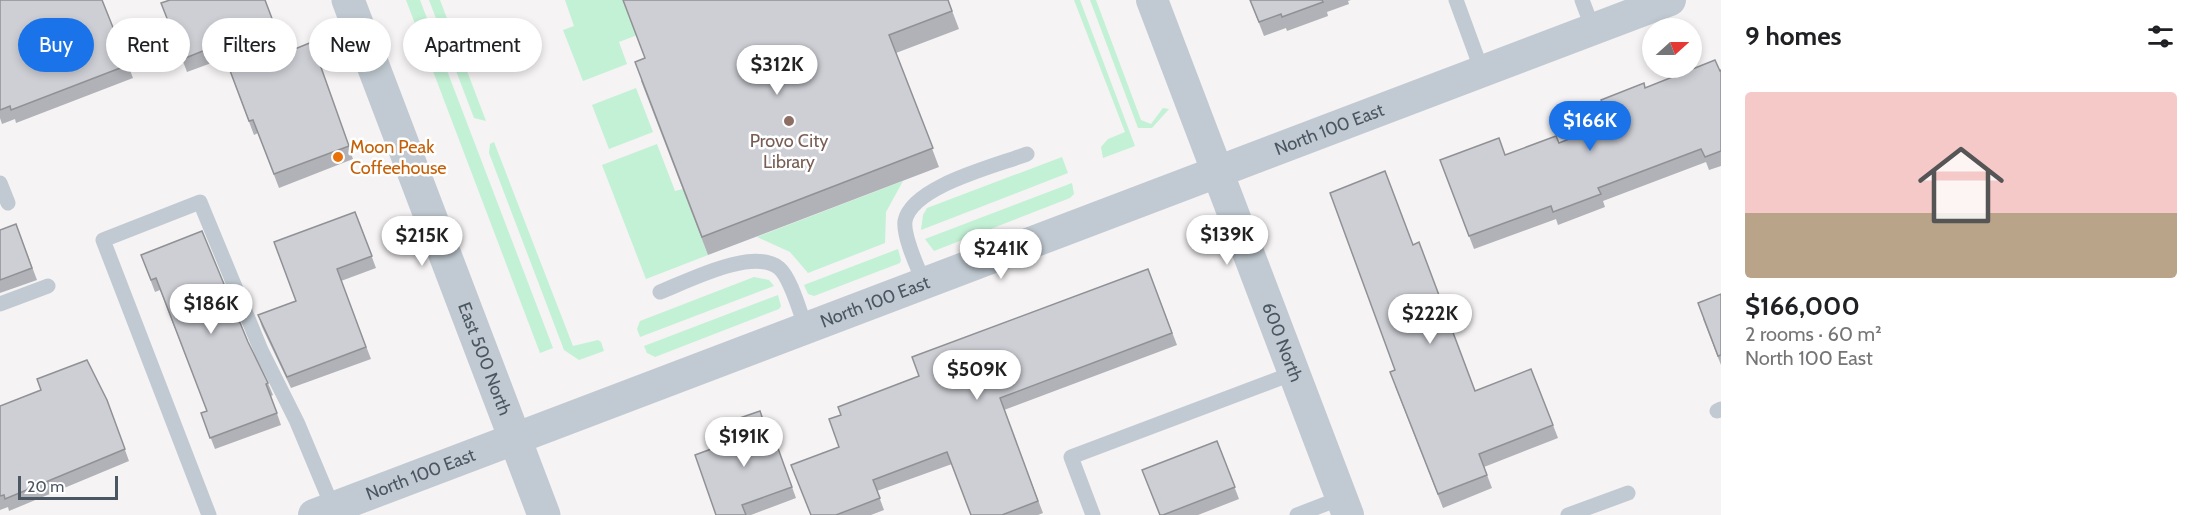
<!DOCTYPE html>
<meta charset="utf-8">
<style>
:root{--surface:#fff;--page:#f6f6f6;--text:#202124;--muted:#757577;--line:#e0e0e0;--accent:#1a73e8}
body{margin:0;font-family:Cabin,sans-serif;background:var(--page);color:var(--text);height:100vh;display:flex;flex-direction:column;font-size:22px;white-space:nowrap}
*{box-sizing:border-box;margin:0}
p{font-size:20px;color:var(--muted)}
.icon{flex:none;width:33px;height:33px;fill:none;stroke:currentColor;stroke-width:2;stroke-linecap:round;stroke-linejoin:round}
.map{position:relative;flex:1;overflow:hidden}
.sheet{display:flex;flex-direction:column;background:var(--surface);width:480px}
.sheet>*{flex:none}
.top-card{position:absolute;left:18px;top:18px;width:570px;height:54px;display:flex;gap:12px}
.needle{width:39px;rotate:69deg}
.tools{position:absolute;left:1642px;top:18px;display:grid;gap:12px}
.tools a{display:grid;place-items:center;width:60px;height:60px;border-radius:50%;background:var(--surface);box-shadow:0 3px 9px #0003;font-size:30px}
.scale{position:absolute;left:18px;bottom:15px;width:100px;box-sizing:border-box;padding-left:6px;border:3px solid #4a5661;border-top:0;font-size:16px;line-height:21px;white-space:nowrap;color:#4a5661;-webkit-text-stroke:4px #fff;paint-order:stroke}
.price{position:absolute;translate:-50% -51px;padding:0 14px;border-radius:21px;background:#fff;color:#222;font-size:20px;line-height:39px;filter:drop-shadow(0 2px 3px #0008)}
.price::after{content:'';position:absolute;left:50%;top:36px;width:18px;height:14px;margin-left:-9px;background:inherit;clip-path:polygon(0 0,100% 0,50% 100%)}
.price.current{background:var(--accent);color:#fff}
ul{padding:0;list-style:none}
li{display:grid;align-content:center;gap:12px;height:318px;padding:0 24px}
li+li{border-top:2px solid var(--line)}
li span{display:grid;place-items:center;height:186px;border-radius:6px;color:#555}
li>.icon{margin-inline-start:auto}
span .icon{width:108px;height:108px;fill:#fffc;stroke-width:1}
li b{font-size:26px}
h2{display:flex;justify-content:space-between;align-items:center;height:72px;padding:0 24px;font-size:26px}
.chip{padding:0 21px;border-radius:27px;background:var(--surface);box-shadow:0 3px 9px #0003;font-size:21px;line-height:54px}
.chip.current{background:var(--accent);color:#fff}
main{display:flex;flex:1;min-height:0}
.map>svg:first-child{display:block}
.green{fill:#c3f1d5}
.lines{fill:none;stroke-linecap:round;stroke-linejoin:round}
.service{stroke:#c1cad2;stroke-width:15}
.minor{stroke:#c1cad2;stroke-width:32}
.tertiary{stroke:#c1cad2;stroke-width:33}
.wall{fill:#b0b2b7}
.building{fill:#cdcfd5;stroke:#909195;stroke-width:1.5}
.education-dot{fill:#8d6e63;stroke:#fff;stroke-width:2}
.food-dot{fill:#e8710a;stroke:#fff;stroke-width:2}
.labels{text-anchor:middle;stroke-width:5;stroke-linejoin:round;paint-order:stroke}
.street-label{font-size:18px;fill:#4a5661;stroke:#fff}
.education-label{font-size:18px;fill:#785e54;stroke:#fff}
.food-label{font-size:18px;fill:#c56008;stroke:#fff;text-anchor:start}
</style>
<main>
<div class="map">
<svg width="1721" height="515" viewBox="0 0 1721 515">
<rect width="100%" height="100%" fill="#f5f3f3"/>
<g class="green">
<path d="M406,0h14l133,348 -13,5z"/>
<path d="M429,0h11l46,121 -12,-3z"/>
<path d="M565,0h57l57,19 -60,23 8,22 -44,17 -20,-51 11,-4z"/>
<path d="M1074,0h6l55,146 -32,12 -2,-11 7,-8 17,-7z"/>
<path d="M1090,0h6l45,120 10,4 12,-16 6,1 -17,19h-14z"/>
<path d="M636,88l17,44 -44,17 -17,-44z"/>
<path d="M494,142l79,204 25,-6 3,2 3,9 -25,9 -15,-10 -75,-197 1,-9z"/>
<path d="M657,144l18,47 8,-2 25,66 -62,24 -44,-114z"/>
<path d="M1062,157l6,16 -147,57 2,-15 4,-7z"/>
<path d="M903,181l-17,31 -1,31 -77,30 -18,-21 -33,-15z"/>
<path d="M1072,183l2,11 -4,4 -136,53 -9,-12z"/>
<path d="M898,249l3,11 -1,3 -86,33 -6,-2 -4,-9z"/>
<path d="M754,277l15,3 5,6 -134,51 -3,-8 3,-8z"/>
<path d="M778,295l3,11 -2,3 -124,48 -8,-4 -3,-7z"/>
</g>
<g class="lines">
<g class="service">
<path d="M1456,0l26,71"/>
<path d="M1582,0l11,29"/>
<path d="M0,183l8,20"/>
<path d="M924,283c-6,-15 -21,-46 -19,-62 7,-35 91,-55 122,-67"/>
<path d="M660,292c28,-11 93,-45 119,-24 12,10 21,45 27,60"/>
<path d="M0,304l48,-18"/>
<path d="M1717,411l4,-2"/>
<path d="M209,515l-106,-275 97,-38 61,148 36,72 36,86"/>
<path d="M1093,515l-22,-58 223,-84"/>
<path d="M1297,515l44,-17"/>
<path d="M1568,515l60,-22"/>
</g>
<g class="minor">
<path id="s1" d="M1152,0l196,515"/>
<path id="s2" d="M314,515l1356,-515"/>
</g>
<path class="tertiary" id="s3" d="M348,0l196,515"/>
</g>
<g class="wall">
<path d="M0,0l128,65 5,13 -117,45 -1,-4 -13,5 -2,-6z"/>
<path d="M948,0l11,29 -63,24 43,114 -231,88 -67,-174 4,-22z"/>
<path d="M1250,0h101l-3,1 1,3 -22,8 1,4 -41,15 -1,-3 -22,8z"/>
<path d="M161,3l124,50 27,-11 41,117 -74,29 -21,-55 -4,2 -29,-77 -38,14z"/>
<path d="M1721,70v96l-12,4 -3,-8 -103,39 2,6 -47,18 -2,-6 -82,30 -34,-89 65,-5 54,-12 51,-20 35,-35z"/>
<path d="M355,212l21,56 -35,13 30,78 -80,29 -29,-61 -4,-12 38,-14z"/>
<path d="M16,224l21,56 -37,13v-63z"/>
<path d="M1413,245l62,146 78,34 5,13 -74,29 8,21 -49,20 -48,-122v-16z"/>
<path d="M141,255l107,87 20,41 5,12 -2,1 10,29 -66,24 -14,-36 6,-2 -47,-121 -5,2z"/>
<path d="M1148,269l29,76 -173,65 39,103 -5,2h-67l-19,-51 -75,27 7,19 -13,5h-61l29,-68 2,-32z"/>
<path d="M1721,294v71l-18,-46z"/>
<path d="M107,400l22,61 -120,50 -1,-4 -8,3v-104z"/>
<path d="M771,429l25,69 -45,17h-35l25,-77z"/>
<path d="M1217,441l22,58 -41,16h-39z"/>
</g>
<g class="building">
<path d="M0,0h102l26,65 -117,45 -1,-4 -10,4z"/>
<path d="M170,0h95l20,53 27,-11 37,104 -75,28 -21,-54 -4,1 -29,-77 -37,15 -22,-56z"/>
<path d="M623,0h325l4,11 -63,24 44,113 -231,89 -67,-175 10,-4z"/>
<path d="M1250,0h72l1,2 -41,15 -1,-3 -22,8z"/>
<path d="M1715,60l5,11 1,-1v81l-16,6 -4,-8 -103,39 3,6 -48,18 -2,-6 -82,30 -29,-76 59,-22 6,17 51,-19 3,7 51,-20 -9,-23 43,-17 1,5z"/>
<path d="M1385,171l28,74 6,-3 56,149 56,-22 22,56 -74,29 8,21 -49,19 -48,-122 5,-2 -65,-177z"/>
<path d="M355,212l17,44 -35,13 29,78 -79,30 -29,-62 38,-14 -22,-59z"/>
<path d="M16,224l16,44 -32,12v-50z"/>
<path d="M202,231l46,111 20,41 -2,1 11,29 -67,25 -9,-25 6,-2 -51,-133 -5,2 -10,-25z"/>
<path d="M1148,269l24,64 -172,65 38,103 -36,14h-31l-24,-63 -74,28 7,18 -44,17h-25l-20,-50 48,-18 -10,-28 12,-4 -3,-8 81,-31 -7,-19z"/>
<path d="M1721,294v61l-3,1 -20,-53z"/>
<path d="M87,360l20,40 18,49 -120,50 -1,-4 -4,1v-90l41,-16 -4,-11z"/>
<path d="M760,411l7,20 4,-2 21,58 -50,18 4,10h-30l-21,-60 46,-17 -7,-18z"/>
<path d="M1217,441l18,46 -72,28h-3l-18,-45z"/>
</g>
<circle class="education-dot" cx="789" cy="121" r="6"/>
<circle class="food-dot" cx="338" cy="157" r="6"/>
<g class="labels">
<g class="street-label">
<text dy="6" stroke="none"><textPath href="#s2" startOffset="1086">North 100 East</textPath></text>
<text dy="6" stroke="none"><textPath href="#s2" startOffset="600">North 100 East</textPath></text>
<text dy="6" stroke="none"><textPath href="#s1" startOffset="366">600 North</textPath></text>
<text dy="6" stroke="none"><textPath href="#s3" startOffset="384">East 500 North</textPath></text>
<text dy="6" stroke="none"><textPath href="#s2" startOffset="114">North 100 East</textPath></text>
</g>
<g class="education-label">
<text x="789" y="147">Provo City<tspan x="789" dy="21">Library</tspan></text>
</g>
<g class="food-label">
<text x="350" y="153">Moon Peak<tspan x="350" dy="21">Coffeehouse</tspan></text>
</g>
</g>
</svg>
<div class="tools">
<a><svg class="needle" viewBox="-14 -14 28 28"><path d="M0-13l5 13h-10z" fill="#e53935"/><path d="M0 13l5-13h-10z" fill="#757577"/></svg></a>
</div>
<div class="scale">20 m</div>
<b class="price" style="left:777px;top:96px">$312K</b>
<b class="price current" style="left:1590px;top:152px">$166K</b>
<b class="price" style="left:1227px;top:266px">$139K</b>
<b class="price" style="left:422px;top:267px">$215K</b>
<b class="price" style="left:1001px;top:280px">$241K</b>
<b class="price" style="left:211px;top:335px">$186K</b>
<b class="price" style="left:1430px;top:345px">$222K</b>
<b class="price" style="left:977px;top:401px">$509K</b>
<b class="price" style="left:744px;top:468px">$191K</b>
<div class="top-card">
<a class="chip current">Buy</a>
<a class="chip">Rent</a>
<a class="chip">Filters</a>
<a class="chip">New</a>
<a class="chip">Apartment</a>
</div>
</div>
<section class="sheet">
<h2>9 homes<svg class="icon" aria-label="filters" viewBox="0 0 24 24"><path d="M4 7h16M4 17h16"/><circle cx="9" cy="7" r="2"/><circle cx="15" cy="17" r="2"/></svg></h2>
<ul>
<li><span style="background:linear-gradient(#f6c9c9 65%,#b9a48a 0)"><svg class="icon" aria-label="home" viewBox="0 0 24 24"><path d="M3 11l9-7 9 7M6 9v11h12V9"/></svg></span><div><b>$166,000</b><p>2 rooms · 60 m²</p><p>North 100 East</p></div></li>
</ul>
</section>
</main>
